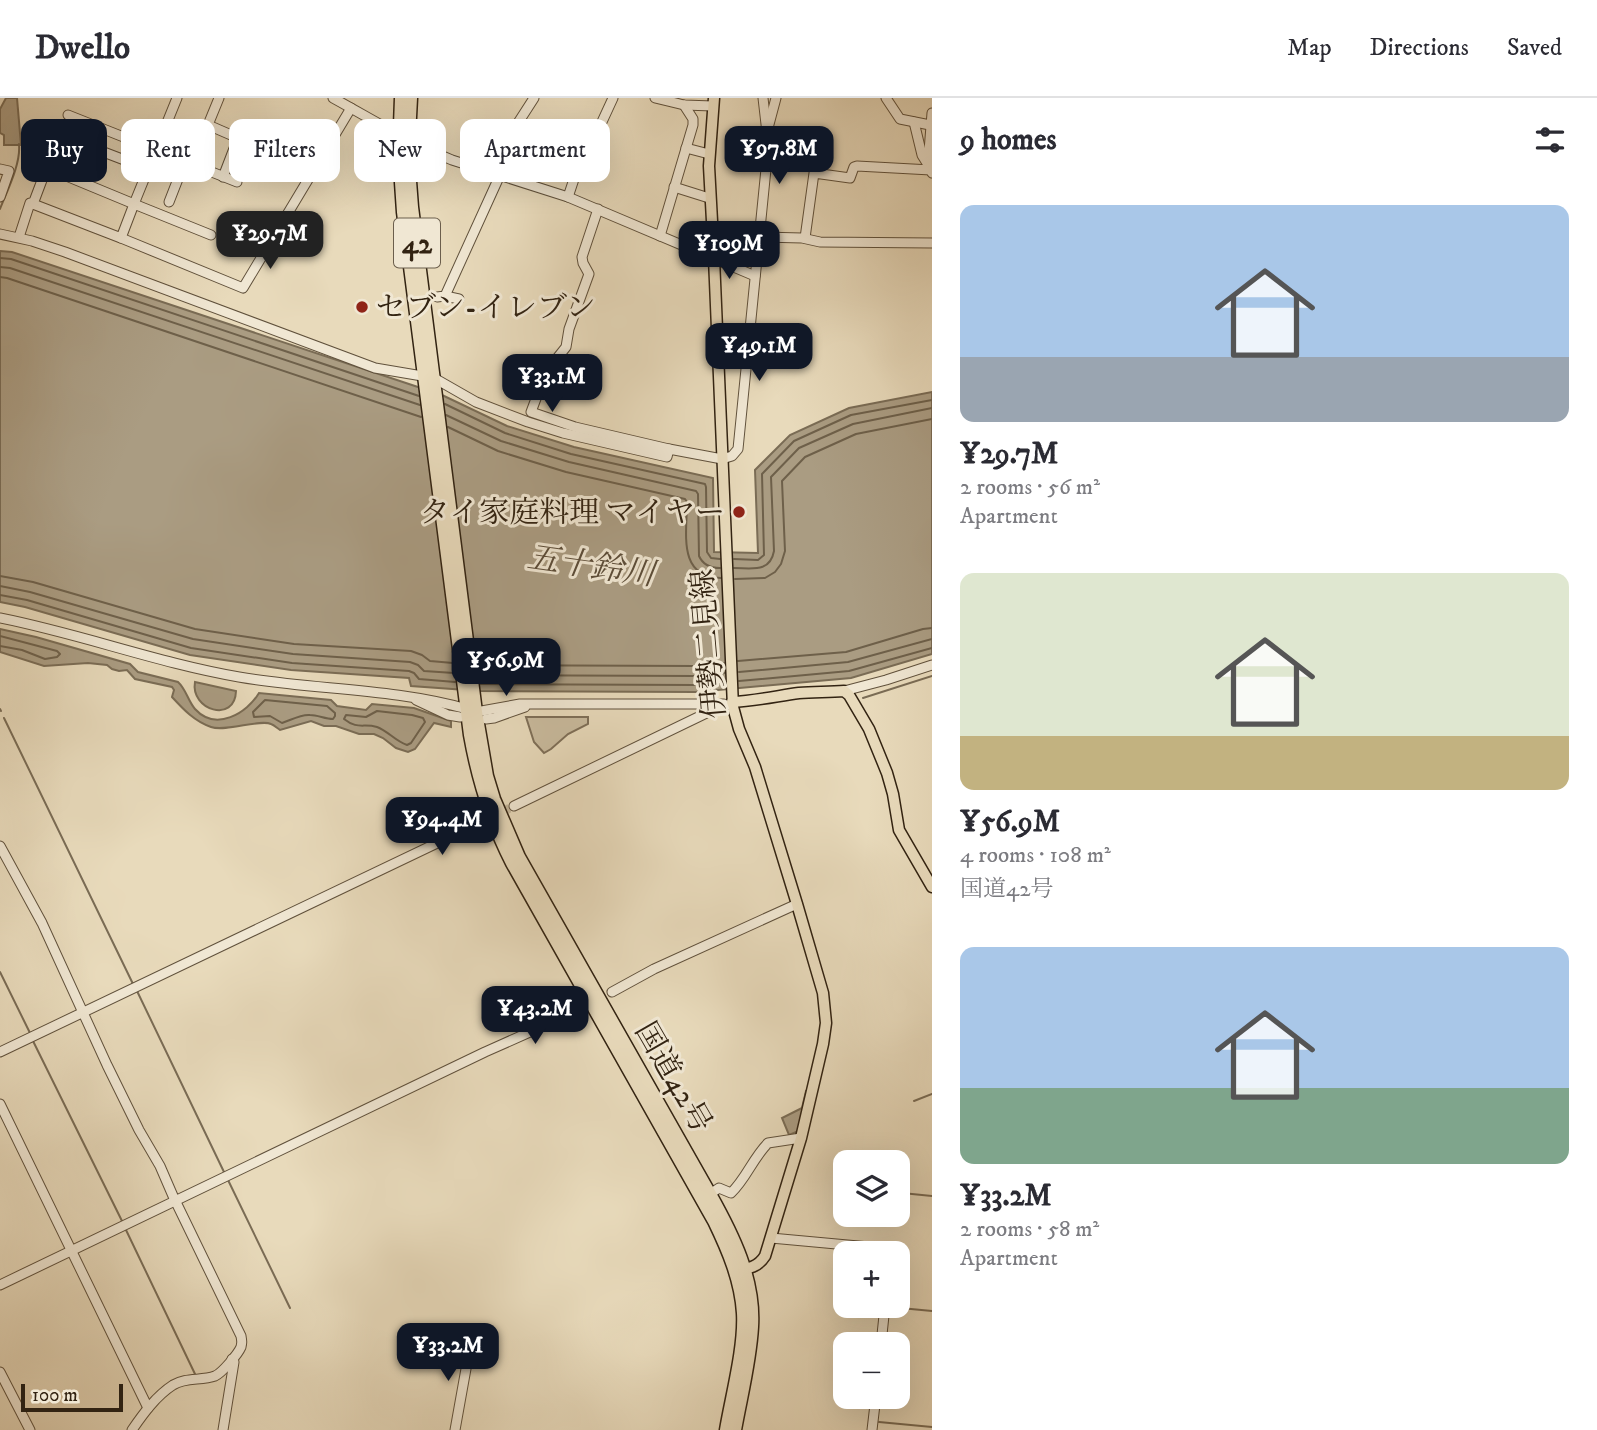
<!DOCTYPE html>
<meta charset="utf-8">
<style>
:root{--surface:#fff;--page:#f2f2f3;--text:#2b2b33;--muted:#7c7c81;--line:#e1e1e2;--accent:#111827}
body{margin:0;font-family:"IM FELL DW Pica","Noto Serif JP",serif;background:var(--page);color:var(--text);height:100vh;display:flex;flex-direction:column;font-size:26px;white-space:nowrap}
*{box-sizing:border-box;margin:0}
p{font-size:23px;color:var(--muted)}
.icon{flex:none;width:38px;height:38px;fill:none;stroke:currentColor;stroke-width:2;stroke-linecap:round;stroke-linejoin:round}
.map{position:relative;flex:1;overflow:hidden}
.drawer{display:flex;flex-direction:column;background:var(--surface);width:665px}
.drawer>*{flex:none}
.guide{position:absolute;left:21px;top:21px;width:665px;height:63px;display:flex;gap:14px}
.tools{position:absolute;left:833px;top:1052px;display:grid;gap:14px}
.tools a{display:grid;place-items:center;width:77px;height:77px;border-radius:14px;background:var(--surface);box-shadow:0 7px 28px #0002;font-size:35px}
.scale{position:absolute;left:21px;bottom:18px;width:102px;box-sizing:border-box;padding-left:7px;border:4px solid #322312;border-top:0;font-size:19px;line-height:24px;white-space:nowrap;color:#322312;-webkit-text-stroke:5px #f0e7d3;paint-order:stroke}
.price{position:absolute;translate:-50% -60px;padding:0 16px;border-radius:14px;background:var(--accent);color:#fff;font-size:23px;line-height:46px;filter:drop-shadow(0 2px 4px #0008)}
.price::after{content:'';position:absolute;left:50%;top:42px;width:21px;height:16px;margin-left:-10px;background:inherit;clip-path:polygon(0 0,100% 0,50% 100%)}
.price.current{background:#222;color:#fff}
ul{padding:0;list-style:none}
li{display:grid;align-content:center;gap:14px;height:371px;padding:0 28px}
li span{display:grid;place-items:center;height:217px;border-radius:14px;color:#555}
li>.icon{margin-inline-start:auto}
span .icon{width:126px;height:126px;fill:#fffc;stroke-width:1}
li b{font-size:30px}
h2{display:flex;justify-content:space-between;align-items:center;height:84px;padding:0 28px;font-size:30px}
.pill{padding:0 24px;border-radius:14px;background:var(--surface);box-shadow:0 7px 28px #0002;font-size:24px;line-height:63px}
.pill.current{background:var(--accent);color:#fff}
header{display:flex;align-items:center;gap:42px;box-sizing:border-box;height:98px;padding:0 35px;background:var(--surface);border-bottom:2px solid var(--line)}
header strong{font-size:33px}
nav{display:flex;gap:38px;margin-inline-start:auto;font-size:24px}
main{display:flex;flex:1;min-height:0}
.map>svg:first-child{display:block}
.green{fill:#c9bb9e;stroke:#7e6f58;stroke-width:2}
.water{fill:#aa9c82;stroke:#7a6c55;stroke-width:2}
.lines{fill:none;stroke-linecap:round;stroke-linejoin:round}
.shore{stroke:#6e604a;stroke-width:2}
.stream{stroke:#7a6c55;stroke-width:2}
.minor-tunnel{stroke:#c4b599;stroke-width:9;stroke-dasharray:9 4.5;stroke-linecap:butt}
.minor-casing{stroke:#60513c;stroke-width:11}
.major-casing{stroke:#322312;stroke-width:13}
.highway-casing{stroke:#322312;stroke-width:15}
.minor{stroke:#f0e7d3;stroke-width:9}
.major{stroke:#e8dabb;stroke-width:10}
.highway{stroke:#e8dabb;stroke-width:12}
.poi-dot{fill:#8f2418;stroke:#f0e7d3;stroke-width:2.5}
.labels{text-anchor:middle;stroke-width:6;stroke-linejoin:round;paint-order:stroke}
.shield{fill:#f0e7d3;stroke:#6b5e4c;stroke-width:2}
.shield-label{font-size:28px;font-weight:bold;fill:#322312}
.poi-label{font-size:30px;fill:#322312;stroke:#f0e7d3;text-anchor:start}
.street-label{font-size:30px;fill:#322312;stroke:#f0e7d3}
.water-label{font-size:32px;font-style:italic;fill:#5c4d39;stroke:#f0e7d3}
</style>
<header>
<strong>Dwello</strong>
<nav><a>Map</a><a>Directions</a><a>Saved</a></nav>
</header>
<main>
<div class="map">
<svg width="932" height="1332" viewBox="0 0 932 1332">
<rect width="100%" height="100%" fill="#e8dabb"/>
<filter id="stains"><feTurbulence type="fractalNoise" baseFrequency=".00286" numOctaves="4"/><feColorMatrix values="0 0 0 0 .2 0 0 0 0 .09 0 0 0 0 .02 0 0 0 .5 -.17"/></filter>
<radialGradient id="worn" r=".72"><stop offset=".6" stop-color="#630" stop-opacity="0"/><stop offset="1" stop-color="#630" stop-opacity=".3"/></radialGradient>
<path class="green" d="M526,619h62v7l-20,10 -17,15 -7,4 -10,-11z"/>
<g class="water">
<path d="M6,0h11l4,47h-17v-10l-4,-2v-24z"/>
<path d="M0,153l12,1 430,143 65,31 67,21 139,31 1,74 44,1 -3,-83 35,-35 59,-27 83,-16v262l-81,24 -155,14 -216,-1 -69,-5 -2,-8 -118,-8 -101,-15 -165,-48 -25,-5z"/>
<path d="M0,531l36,8 94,27 8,8 40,10c8,7 10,19 17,27 21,23 52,4 64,-16l72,7 6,6 29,4 6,-6 42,4 37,13v6l-17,-4 -19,26 -7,3 -12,-4 -13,-10 -9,-4h-15l-23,-8h-12l-13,-5 -31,9c-3,-2 -6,-5 -9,-6 -11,-5 -45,8 -60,3 -17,-6 -28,-18 -39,-30l2,-7 -2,-3 -37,-8 -8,-9 -8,1 -7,-2 -5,-4 -19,-2 -44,3 -44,-14z"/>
<path d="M195,584l41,9c-1,33 -46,19 -41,-9z"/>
<path d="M806,993h5l-10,39 -12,5 -7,-17 20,-10z"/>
</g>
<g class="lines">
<g class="shore">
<path d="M0,160l11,1 408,137"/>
<path d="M0,169l10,1 410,137"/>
<path d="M0,179l7,1 414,139"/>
<path d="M445,306l60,29 66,21 134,30 1,3 1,65 4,6 9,1"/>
<path d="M446,317l55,26 68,21 127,29 2,3 1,62c4,9 11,12 21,12"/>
<path d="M448,329l50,24 68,21 119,27 2,3c0,31 -10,75 34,76"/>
<path d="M734,461l24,1 6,-5 -2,-81 32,-33 57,-26 81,-15"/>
<path d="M734,470c18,0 36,5 40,-17l-3,-74 28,-29 54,-24 79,-16"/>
<path d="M0,478l33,6 162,47 99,15 117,7 11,4 8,6 23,2"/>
<path d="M735,481l30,-1 10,-6 6,-8 4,-13 -3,-70 23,-24 51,-23 76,-15"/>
<path d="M0,488l30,6 163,47 100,15 117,8 8,3 6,6 30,2"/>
<path d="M0,497l27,5 164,48 101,15 117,8 5,2 5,6 36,3"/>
<path d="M0,538l57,15 3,3 -3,3 -12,2 -23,-9 -22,-4"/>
<path d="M738,563l108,-9 77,-23 9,-1"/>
<path d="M478,567l217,1 29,-3"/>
<path d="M739,574l109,-10 84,-23"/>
<path d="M479,577l216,1 30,-3"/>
<path d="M739,583l110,-10 83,-23"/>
<path d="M480,586l216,1 29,-3"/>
<path d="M265,602l62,6 8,7v3l-2,3c-8,0 -15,-4 -23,-4 -9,-1 -19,5 -28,8l-12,-7 -16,1 -1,-5z"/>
<path d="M377,613l35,4 11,3 2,4 -14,21 -4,2c-12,-4 -19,-14 -30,-18 -14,-4 -19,3 -33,-8l2,-4 20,2z"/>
</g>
<g class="stream">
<path d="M0,111c7,-18 21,-45 19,-65"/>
<path d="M863,600l69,-22"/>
<path d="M0,611l1,2"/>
<path d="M4,620l130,268"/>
<path d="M0,874l30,61"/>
<path d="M137,893l87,181"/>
<path d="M33,943l89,180"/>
<path d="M914,1003l18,-7"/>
<path d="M228,1082l62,128"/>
<path d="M902,1095l30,3"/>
<path d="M126,1132l69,144"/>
<path d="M890,1209l42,4"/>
<path d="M879,1324l53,5"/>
</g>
<g class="minor-tunnel">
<path d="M477,726l37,-18"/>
<path d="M571,913l41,-19"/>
</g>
<defs>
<g id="minor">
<path d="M333,0c40,22 77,45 119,62l116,37 187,79"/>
<path d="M655,0l29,7 29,1"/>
<path d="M886,0l14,21 30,6"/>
<path d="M932,15l-4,51 4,9"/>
<path d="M68,17l169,67"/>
<path d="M914,24l8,33 5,8"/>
<path d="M208,27l30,13 -15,39"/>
<path d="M768,30l8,-30"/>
<path d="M686,50l23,6"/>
<path d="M192,66l27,-66"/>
<path d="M47,70l87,36 43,-106"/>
<path d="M0,71l9,2 -9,26"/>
<path d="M487,73l47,-73"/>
<path d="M674,89l35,11"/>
<path d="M568,99l15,-45 12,-15 18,-39"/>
<path d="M169,104l16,-41"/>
<path d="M33,106l88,34 13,-34 77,31"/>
<path d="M598,111l-16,48 1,6 6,11 -20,55 -3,18 -20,25 -15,40 44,15 94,22"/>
<path d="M0,136l32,7 33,11 310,116 59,10 42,24 52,20 35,11 104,24 2,-8 53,10 10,-3 6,-7 29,-290v-26l-4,-35"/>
<path d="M660,138l33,-111v-6l-9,-14"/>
<path d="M19,139l11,-34 3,1 26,-69 89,34"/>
<path d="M758,139l44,1 18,4 112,1"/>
<path d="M121,140l122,50 108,-180"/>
<path d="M805,140l9,-65 36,5 4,-11 3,-1 74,4"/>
<path d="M445,198l14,3"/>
<path d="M437,199l8,-1 55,-121"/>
<path d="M0,520c81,16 158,45 239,59 75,13 154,11 228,32"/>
<path d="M844,593l42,-11 46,-15"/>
<path d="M416,602l32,15 12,2"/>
<path d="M476,614l44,-8h204"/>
<path d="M486,621l8,-1 31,-11"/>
<path d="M514,708l207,-100"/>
<path d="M0,748l42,77 65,142 32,65 21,36 13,30 68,140c1,6 1,6 0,11 -3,7 -19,26 -26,29 -14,5 -29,1 -42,9 -17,11 -30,29 -41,45"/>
<path d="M612,894l42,-23 143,-65"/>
<path d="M0,954l477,-228"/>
<path d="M0,1006l148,304"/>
<path d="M710,1096l9,-6 12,5c15,-14 22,-35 37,-50l33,-5"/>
<path d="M771,1140l120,11v4"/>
<path d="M0,1187l485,-233 54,-24 32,-17"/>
<path d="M881,1246l4,-38"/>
<path d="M0,1274l30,58"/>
<path d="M223,1332l11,-68 -2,-3"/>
<path d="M455,1332l16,-89"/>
<path d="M872,1332l4,-34"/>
</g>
<g id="major">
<path d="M714,0l-5,68 5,92 19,449 6,22 16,38 42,137 26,89 3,30 -3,21 -22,94 -36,118c-7,11 -16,13 -29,13"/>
<path d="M732,604c23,-1 45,-6 67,-9 15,-1 30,-1 45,-2l5,4 20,34 18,44 6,21 6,36 33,57"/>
</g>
<g id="highway">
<path d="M401,0l-2,55 4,59 67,523c8,45 21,87 42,128l202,358c14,29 27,59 29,92 2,34 -11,82 -17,117"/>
<path d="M411,0l-3,57 4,52 64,505 11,64 7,23 25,58 191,337c23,41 45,85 42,133 -2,35 -11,69 -17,103"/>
</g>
</defs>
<use href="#minor" class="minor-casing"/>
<use href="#major" class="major-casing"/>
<use href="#highway" class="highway-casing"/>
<use href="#minor" class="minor"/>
<use href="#major" class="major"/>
<use href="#highway" class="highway"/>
</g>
<g class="poi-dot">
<circle cx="362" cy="209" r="7"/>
<circle cx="739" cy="414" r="7"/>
</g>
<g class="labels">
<rect class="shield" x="394" y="120.5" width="46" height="49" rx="5"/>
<g class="shield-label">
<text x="417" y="155">42</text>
</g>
<g class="poi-label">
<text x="376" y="219">セブン-イレブン</text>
<text x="725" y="424" text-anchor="end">タイ家庭料理 マイヤー</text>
</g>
<g class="street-label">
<text transform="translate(708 546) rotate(-95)" y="10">伊勢二見線</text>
<text transform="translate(674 979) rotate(60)" y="10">国道42号</text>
</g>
<g class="water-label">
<text transform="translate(591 467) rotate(8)" y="11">五十鈴川</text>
</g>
</g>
<rect width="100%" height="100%" filter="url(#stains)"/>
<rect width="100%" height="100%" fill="url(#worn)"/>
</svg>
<div class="tools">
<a><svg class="icon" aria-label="layers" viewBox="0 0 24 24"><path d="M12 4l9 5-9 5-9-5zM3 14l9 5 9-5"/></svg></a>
<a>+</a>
<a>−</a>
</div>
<div class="scale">100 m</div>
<b class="price" style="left:779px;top:88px">¥97.8M</b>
<b class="price current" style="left:270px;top:173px">¥29.7M</b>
<b class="price" style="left:729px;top:183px">¥109M</b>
<b class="price" style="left:759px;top:285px">¥49.1M</b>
<b class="price" style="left:552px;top:316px">¥33.1M</b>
<b class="price" style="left:506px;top:600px">¥56.9M</b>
<b class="price" style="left:442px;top:759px">¥94.4M</b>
<b class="price" style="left:535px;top:948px">¥43.2M</b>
<b class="price" style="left:448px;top:1285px">¥33.2M</b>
<div class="guide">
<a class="pill current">Buy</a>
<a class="pill">Rent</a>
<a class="pill">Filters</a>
<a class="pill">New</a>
<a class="pill">Apartment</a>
</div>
</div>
<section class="drawer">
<h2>9 homes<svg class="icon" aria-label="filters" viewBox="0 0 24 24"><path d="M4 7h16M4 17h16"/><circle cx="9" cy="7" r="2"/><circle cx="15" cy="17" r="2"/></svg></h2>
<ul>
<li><span style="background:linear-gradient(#a9c7e8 70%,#9aa5b1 0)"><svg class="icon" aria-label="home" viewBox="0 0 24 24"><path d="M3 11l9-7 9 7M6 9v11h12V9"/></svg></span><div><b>¥29.7M</b><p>2 rooms · 56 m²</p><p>Apartment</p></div></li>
<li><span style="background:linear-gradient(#dfe7d0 75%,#c2b280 0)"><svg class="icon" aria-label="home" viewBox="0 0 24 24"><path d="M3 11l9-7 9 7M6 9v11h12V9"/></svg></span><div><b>¥56.9M</b><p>4 rooms · 108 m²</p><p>国道42号</p></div></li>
<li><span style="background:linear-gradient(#a9c7e8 65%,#7fa58c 0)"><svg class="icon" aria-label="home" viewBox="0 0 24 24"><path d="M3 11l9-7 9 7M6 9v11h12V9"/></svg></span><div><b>¥33.2M</b><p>2 rooms · 58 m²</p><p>Apartment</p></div></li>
</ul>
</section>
</main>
